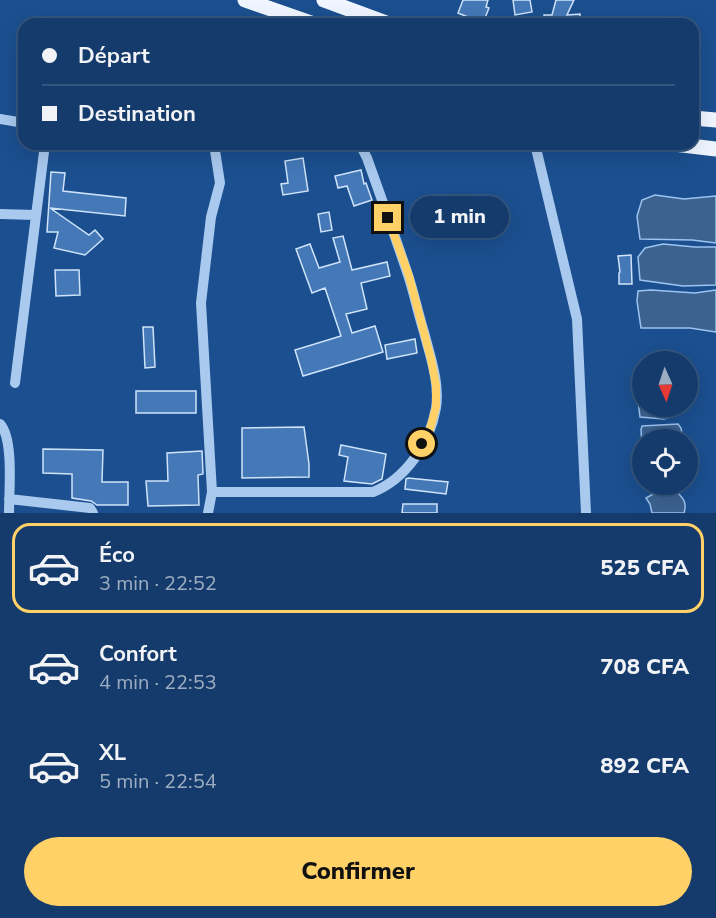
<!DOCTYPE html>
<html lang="fr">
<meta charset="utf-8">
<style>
:root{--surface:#143b6b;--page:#214673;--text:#f1f3f6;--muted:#9dadc1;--line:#33557e;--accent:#ffd166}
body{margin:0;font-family:"Nunito Sans",sans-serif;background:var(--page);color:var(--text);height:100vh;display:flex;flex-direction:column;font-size:22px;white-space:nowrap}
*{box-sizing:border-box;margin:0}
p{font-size:20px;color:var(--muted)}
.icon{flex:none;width:33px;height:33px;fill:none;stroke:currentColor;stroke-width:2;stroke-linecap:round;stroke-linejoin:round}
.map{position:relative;height:513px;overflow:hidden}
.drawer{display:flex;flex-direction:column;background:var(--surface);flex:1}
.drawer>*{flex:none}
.guide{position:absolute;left:18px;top:18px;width:681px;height:132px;border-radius:18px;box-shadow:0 6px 24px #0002,0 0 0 2px var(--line);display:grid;align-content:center;height:132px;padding:0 24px;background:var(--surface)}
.needle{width:39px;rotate:177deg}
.controls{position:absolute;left:632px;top:351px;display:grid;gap:12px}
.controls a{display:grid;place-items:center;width:66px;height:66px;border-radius:50%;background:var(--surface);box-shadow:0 6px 24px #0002,0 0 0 2px var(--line);font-size:30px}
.end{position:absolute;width:27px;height:27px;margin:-14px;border:8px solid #ffd166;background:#111;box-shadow:0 0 0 3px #111}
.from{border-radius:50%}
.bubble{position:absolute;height:42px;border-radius:21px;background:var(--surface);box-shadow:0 6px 24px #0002,0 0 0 2px var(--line);font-size:20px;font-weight:800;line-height:42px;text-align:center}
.guide b{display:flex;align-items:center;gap:21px;height:57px;font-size:22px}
.guide b+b{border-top:2px solid var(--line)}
.guide i{width:15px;height:15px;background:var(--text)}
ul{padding:10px 0 0;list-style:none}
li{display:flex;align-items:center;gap:18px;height:90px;margin:0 12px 9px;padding:0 12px;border:3px solid transparent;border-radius:18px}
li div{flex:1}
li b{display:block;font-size:22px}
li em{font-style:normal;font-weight:800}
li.active{border-color:var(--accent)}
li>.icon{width:54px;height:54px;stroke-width:1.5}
.cta{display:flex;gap:12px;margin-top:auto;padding:12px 24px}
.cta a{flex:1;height:69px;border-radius:36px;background:var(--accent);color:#111;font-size:24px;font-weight:800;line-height:69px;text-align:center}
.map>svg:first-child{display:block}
.water{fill:#3c6290;stroke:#9cc4f0;stroke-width:1.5}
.building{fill:#4478b7;stroke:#cfe3fa;stroke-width:1.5}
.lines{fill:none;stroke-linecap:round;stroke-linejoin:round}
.minor{stroke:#a9c9ee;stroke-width:10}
.major{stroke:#f0f6ff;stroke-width:15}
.route{stroke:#ffd166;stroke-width:8}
</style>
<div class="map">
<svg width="716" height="513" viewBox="0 0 716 513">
<rect width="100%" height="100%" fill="#1b4f8f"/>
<path class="water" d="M 655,195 L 684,199 L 716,196 L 716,243 L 692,240 L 640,239 L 637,216 L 642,200 Z
M 663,244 L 695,247 L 716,247 L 716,285 L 683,286 L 640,280 L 638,257 L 645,248 Z
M 651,290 L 695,293 L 716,290 L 716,332 L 690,328 L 641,328 L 637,301 L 638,291 Z
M 642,391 L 642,406 L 679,407 L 677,415 L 664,419 L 640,417 L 637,393 Z
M 678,424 L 681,428 L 683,439 L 642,440 L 642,446 L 641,430 L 642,426 Z
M 677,492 C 684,499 687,503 684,513 L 652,513 L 650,504 L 646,498 L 655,493 Z"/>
<path class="building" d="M 463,0 L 488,0 L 486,7 L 489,8 L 483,23 L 458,13 Z
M 513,0 L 530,0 L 532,12 L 515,15 Z
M 556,0 L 574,0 L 567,15 L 580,14 L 580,24 L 545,24 L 544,15 L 552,15 Z
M 303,158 L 308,191 L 283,195 L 281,184 L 288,183 L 285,161 Z
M 361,170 L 364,184 L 366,183 L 372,200 L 354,206 L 347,186 L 338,188 L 335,176 Z
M 51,172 L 65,173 L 63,191 L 126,198 L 125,216 L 50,208 L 89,235 L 95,230 L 103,239 L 85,255 L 54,248 L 58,232 L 47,232 Z
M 329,212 L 332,230 L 321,232 L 318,214 Z
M 343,236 L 352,270 L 387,262 L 390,276 L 361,283 L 367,309 L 346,314 L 352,333 L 375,326 L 383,352 L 303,376 L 295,350 L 341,336 L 325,288 L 312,293 L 296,249 L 310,244 L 319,268 L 340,262 L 333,238 Z
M 631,255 L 632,284 L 619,284 L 619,273 L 620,272 L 618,256 Z
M 55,270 L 79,270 L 80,295 L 56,296 Z
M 143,327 L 153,327 L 155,367 L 145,368 Z
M 415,339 L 417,353 L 387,359 L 385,345 Z
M 136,391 L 196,391 L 196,413 L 136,413 Z
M 304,427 L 309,464 L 309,477 L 242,478 L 242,428 Z
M 341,445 L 386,454 L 382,479 L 372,484 L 344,481 L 348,457 L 339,455 Z
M 43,449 L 103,450 L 102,482 L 128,482 L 128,505 L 97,505 L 91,501 L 72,498 L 72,474 L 43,473 Z
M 202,451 L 203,474 L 198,475 L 199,505 L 148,506 L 146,481 L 168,481 L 167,453 Z
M 408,478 L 448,482 L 446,494 L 405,489 L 406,479 Z
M 403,504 L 437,504 L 437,513 L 402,513 Z"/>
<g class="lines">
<path class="minor" d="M 0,119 L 24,123
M 535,144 L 577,319 L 586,513
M 0,214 L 36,215
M 15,383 L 45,144
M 0,424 C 14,439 9,491 9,513
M 212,492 L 373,492 C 406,479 430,443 436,408 C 440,383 430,356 424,332 C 418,313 414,293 408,275 C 395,236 381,197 367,158 L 360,144
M 9,499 L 90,508 L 93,513
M 208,513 L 212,492 L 201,303 L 211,217 L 220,183 L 214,144"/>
<path class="major" d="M 245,0 L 314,24
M 324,0 L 389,24
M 693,118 L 716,120
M 674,144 L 716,149"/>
</g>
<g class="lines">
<path class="route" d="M 388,218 L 409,276 L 431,359 L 436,385 L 436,407 L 430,429 L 422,444"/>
</g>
</svg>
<div class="controls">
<a><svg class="needle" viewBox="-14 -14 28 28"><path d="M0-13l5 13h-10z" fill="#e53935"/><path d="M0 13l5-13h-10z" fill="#9dadc1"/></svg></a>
<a><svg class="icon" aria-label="locate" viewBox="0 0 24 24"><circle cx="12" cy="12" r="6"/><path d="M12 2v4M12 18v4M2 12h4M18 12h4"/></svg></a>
</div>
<i class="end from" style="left:422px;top:444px"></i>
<i class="end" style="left:388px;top:218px"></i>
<div class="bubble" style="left:410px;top:196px;width:99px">1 min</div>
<div class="guide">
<b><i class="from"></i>Départ</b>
<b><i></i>Destination</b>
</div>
</div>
<section class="drawer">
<ul>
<li class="active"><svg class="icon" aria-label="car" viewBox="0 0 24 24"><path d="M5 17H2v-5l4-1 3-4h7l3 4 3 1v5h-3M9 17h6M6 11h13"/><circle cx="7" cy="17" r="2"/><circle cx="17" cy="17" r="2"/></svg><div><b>Éco</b><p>3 min · 22:52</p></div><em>525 CFA</em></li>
<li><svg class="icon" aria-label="car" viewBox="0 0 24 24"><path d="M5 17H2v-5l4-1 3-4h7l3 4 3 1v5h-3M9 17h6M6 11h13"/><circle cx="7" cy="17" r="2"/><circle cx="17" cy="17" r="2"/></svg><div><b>Confort</b><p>4 min · 22:53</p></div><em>708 CFA</em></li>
<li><svg class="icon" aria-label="car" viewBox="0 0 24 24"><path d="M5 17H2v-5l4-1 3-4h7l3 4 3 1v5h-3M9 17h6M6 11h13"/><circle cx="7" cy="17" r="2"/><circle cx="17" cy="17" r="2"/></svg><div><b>XL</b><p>5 min · 22:54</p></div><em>892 CFA</em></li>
</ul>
<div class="cta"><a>Confirmer</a></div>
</section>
